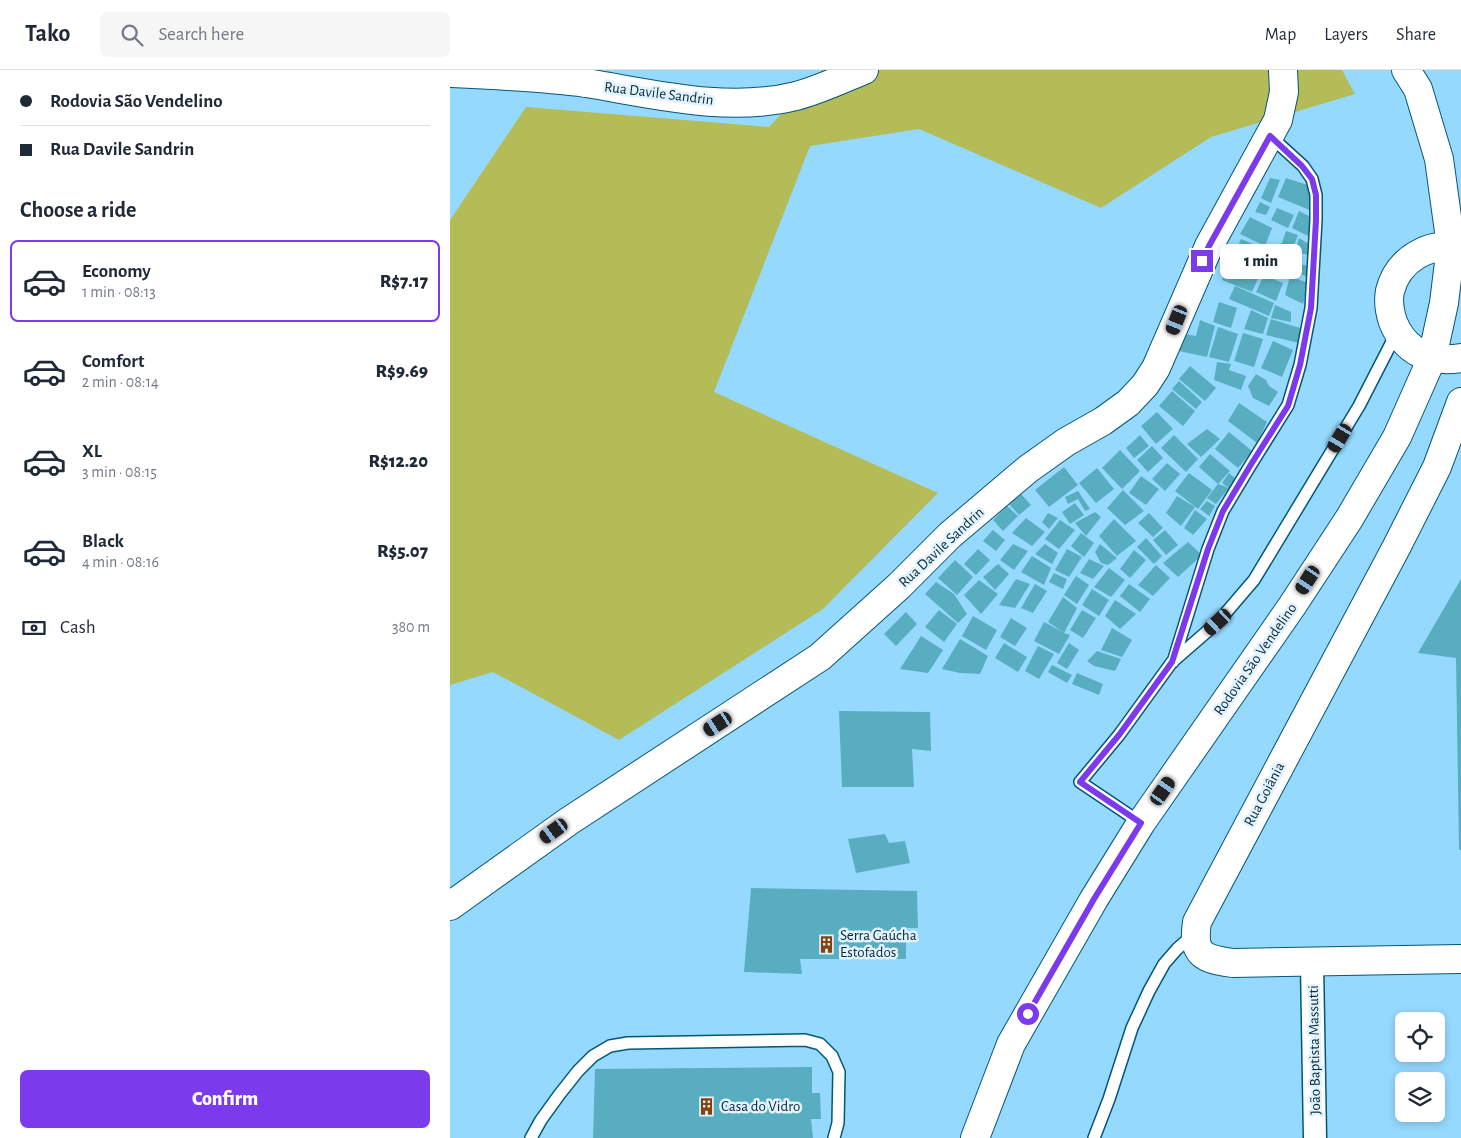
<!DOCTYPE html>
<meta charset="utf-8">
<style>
:root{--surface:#fff;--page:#f6f6f7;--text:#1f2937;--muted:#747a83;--line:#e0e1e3;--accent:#7c3aed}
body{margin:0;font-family:"Alegreya Sans",sans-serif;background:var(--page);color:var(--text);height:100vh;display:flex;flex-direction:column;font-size:19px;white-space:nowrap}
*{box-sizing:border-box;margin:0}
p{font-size:16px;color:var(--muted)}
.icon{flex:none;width:28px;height:28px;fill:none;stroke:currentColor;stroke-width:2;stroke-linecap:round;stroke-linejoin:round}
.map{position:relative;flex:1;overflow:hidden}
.side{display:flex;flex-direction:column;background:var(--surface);width:450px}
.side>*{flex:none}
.guide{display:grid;align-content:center;height:110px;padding:0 20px;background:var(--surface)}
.controls{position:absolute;left:945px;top:942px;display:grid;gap:10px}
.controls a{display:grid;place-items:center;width:50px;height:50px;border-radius:8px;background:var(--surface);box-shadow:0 2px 8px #0003;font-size:25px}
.end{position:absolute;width:22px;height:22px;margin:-11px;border:6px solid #7c3aed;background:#fff;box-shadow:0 0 0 2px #fff}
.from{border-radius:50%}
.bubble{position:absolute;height:35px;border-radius:8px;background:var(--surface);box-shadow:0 2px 8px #0003;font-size:16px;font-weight:800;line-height:35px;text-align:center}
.car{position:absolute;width:15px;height:30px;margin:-15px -8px;border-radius:6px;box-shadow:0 0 4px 1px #0007;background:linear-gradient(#222 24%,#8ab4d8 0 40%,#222 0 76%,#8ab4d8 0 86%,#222 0)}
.guide b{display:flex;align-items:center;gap:18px;height:48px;font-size:19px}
.guide b+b{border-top:1px solid var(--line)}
.guide i{width:12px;height:12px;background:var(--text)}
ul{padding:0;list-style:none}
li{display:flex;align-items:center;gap:15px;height:82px;margin:0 10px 8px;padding:0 10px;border:2px solid transparent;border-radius:8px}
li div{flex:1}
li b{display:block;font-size:19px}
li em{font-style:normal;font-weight:800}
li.active{border-color:var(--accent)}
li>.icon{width:45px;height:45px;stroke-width:1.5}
h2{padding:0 20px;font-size:22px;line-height:60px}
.pay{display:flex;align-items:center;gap:12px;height:55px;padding:0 20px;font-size:19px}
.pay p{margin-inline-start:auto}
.button{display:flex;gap:10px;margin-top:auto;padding:10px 20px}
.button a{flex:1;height:58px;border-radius:8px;background:var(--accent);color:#fff;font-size:20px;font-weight:800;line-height:58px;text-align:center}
header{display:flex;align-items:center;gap:30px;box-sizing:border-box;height:70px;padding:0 25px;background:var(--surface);border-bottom:1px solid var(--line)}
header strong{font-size:24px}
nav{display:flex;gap:28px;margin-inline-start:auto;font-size:18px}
.search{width:350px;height:45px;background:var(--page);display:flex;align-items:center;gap:12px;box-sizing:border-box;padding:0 18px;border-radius:8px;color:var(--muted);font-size:19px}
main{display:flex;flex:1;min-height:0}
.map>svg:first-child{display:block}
.green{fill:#b4bc58}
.building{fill:#58aec0}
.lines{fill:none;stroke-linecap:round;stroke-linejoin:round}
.service-casing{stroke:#045677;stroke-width:14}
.minor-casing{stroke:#045677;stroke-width:25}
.tertiary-casing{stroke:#045677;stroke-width:30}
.secondary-casing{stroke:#045677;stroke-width:30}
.trunk-casing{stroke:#045677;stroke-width:30}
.service{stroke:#fff;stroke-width:11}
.minor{stroke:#fff;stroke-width:22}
.tertiary{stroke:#fff;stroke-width:28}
.secondary{stroke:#fff;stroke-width:28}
.trunk{stroke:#fff;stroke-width:28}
.route{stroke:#7c3aed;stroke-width:6}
.labels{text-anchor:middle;stroke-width:5;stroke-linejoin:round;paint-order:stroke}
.street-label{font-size:15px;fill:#0b2836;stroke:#e0f3ff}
.poi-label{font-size:15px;fill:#0b2836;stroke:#e0f3ff;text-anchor:start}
</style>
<header>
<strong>Tako</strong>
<div class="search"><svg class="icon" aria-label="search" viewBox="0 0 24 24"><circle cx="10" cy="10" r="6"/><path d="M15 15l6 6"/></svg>Search here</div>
<nav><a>Map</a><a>Layers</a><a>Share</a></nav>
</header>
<main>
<section class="side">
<div class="guide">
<b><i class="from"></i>Rodovia São Vendelino</b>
<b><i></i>Rua Davile Sandrin</b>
</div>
<h2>Choose a ride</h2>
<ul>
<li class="active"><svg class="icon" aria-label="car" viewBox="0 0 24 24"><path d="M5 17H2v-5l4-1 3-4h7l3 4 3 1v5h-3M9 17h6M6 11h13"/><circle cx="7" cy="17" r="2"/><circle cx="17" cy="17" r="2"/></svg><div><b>Economy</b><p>1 min · 08:13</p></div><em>R$7.17</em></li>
<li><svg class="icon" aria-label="car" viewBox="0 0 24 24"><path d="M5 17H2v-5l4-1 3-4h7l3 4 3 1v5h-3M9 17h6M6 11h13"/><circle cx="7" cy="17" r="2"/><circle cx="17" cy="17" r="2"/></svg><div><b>Comfort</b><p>2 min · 08:14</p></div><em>R$9.69</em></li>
<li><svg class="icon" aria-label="car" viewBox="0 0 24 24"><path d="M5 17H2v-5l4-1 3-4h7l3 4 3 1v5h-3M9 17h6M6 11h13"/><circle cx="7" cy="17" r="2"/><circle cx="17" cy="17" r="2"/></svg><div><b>XL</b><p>3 min · 08:15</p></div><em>R$12.20</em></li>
<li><svg class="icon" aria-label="car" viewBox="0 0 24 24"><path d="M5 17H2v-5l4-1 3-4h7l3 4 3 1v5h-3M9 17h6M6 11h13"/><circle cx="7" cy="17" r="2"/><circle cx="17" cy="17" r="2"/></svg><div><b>Black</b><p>4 min · 08:16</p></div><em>R$5.07</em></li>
</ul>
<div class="pay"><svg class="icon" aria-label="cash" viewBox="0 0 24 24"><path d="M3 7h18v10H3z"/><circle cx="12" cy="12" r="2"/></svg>Cash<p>380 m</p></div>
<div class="button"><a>Confirm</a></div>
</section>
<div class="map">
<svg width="1011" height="1068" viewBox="0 0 1011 1068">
<rect width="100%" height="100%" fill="#95d9ff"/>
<path class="green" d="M 372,0 L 892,0 L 905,24 L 761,67 L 651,138 L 469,59 L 360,76 L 264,322 L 488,423 L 373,539 L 169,670 L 43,602 L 0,615 L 0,150 L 76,37 L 319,57 Z"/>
<path class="building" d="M 820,108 L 830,110 L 821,133 L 811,128 Z
M 836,108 L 861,116 L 862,141 L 828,127 Z
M 810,132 L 820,137 L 816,145 L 805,142 Z
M 827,138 L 844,145 L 838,158 L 821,150 Z
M 849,141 L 861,147 L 861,156 L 858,166 L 842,158 Z
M 800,147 L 822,158 L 815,176 L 790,164 Z
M 836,161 L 848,165 L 841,183 L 830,179 Z
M 849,168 L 859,174 L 859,185 L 845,182 Z
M 791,169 L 817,180 L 808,201 L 782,191 Z
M 827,180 L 846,187 L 838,208 L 819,201 Z
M 780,192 L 810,204 L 802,222 L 772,210 Z
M 846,193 L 858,196 L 856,206 L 843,202 Z
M 814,205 L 833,213 L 826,231 L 806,222 Z
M 840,206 L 858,213 L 853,234 L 835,225 Z
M 785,216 L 824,233 L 819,246 L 779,229 Z
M 769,232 L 787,238 L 781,258 L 763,252 Z
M 825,235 L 841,242 L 841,252 L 821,248 Z
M 801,240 L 818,248 L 813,264 L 794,259 Z
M 821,249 L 850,258 L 849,273 L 816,265 Z
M 750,250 L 765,256 L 757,287 L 729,281 L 735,264 L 746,266 Z
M 768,257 L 788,264 L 779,292 L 759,287 Z
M 793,263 L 813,269 L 804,297 L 784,291 Z
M 823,271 L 843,280 L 832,307 L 811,298 Z
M 767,292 L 781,294 L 779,300 L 796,306 L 791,320 L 764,310 Z
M 740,296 L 766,318 L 755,331 L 729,309 Z
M 806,304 L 816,310 L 819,316 L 828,322 L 819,336 L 803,328 L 798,316 Z
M 729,311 L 752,332 L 746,339 L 722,319 Z
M 722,321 L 745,341 L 733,356 L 709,336 Z
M 789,333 L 817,352 L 807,373 L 778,351 Z
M 707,342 L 723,359 L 706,374 L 691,356 Z
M 757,359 L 770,369 L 751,387 L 737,374 Z
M 779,362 L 802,381 L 788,398 L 765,379 Z
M 690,365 L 699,376 L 684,388 L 676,378 Z
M 724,365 L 748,389 L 736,402 L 711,378 Z
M 702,376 L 713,388 L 698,402 L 687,390 Z
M 670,380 L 690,401 L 672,419 L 652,398 Z
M 760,384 L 780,401 L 768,414 L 749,397 Z
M 717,393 L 730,404 L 715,421 L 702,409 Z
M 614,397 L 628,415 L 599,437 L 585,420 Z
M 647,398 L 664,419 L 646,433 L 629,413 Z
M 739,403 L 762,420 L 748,439 L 725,421 Z
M 779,403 L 785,408 L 779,418 L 772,413 Z
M 691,406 L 709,419 L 696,435 L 679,423 Z
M 768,414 L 779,418 L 766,434 L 757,428 Z
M 673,420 L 694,441 L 675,455 L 657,438 Z
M 628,421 L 640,439 L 635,441 L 628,429 L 618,434 L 615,427 Z
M 571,424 L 581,435 L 569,445 L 559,434 Z
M 727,426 L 745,437 L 731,456 L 716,443 Z
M 757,431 L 765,436 L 759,446 L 750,439 Z
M 625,433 L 634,445 L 620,454 L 612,442 Z
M 557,436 L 568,446 L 553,461 L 543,450 Z
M 745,440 L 757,449 L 743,465 L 734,458 Z
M 645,442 L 651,447 L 636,466 L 625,453 Z
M 598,443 L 608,448 L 599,459 L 592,452 Z
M 699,443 L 713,458 L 703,467 L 688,453 Z
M 576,448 L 595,462 L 582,476 L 562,463 Z
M 664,449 L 686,471 L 667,486 L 649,466 Z
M 610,450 L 625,460 L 609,479 L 595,469 Z
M 543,460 L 555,470 L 546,481 L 533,471 Z
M 715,460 L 728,475 L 716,485 L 703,470 Z
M 631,463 L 644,473 L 634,487 L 621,476 Z
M 696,468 L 712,486 L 704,494 L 687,477 Z
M 738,472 L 752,485 L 728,507 L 713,493 Z
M 563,474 L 578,481 L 564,500 L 550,490 Z
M 595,474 L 608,483 L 602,494 L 585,484 Z
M 650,474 L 667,488 L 658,495 L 651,493 L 645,482 Z
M 528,479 L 540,490 L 526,505 L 514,494 Z
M 617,479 L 632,487 L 619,507 L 605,500 Z
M 684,480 L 696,490 L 680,508 L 670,499 Z
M 582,486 L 601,498 L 594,515 L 571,502 Z
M 639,489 L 654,496 L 643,509 L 630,503 Z
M 505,490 L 523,507 L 507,525 L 488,508 Z
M 548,494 L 559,504 L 545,520 L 533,507 Z
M 706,495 L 720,508 L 703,526 L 688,515 Z
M 659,498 L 675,510 L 661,527 L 644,517 Z
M 604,503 L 617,509 L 613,519 L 599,512 Z
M 626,506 L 639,515 L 627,534 L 614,525 Z
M 566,509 L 580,514 L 565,538 L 549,535 Z
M 1011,509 L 1011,780 L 1009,780 L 1006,588 L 968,583 Z
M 529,510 L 548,524 L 531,544 L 514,525 Z
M 486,512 L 504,524 L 517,544 L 508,553 L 475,524 Z
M 585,514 L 597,521 L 583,543 L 571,538 Z
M 679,514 L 700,529 L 690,542 L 670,526 Z
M 642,519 L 659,530 L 649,546 L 632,535 Z
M 613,527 L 627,538 L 614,563 L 620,565 L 609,584 L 584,571 L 594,552 L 613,562 L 598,552 Z
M 665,530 L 686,544 L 670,559 L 655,546 Z
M 489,540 L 507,554 L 494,572 L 475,557 Z
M 632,540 L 646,548 L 633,568 L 620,560 Z
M 456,542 L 467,554 L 446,576 L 434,564 Z
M 523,546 L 547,560 L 536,580 L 512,566 Z
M 561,548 L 577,558 L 565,576 L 550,567 Z
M 662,558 L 682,570 L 672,587 L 651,580 Z
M 471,566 L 493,580 L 478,603 L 450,599 Z
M 510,569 L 538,586 L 530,604 L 510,603 L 492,599 Z
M 554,573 L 577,587 L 568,602 L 545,588 Z
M 619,573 L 629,580 L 617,599 L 607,593 Z
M 588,576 L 604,584 L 589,609 L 575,601 Z
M 647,581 L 671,589 L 665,601 L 644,596 L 637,591 Z
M 602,595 L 622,605 L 617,613 L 598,602 Z
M 627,603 L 653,614 L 649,625 L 622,614 Z
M 389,641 L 480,642 L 481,681 L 462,679 L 464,717 L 392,717 Z
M 435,764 L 439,773 L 455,771 L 460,793 L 406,803 L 398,769 Z
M 301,818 L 467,821 L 468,858 L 456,858 L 456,889 L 350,889 L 352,904 L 294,902 Z
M 362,997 L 362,1023 L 370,1023 L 371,1049 L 361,1049 L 363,1068 L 143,1068 L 145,999 Z"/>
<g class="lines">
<defs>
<path id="service" d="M 723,592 L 758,479 L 773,441 L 800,396 L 838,335 L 850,295 L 861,238 L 866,150 L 866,125 L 862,109 L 853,96 L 820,66
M 691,753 L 630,712 L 669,665 L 722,592 L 768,552 L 804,510 L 909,336 L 947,262
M 81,1068 L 91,1050 L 109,1025 L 128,1001 L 143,986 L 160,976 L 178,973 L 355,970 L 370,974 L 382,986 L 389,1002 L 388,1053 L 384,1068
M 644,1068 L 659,1029 L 682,958 L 699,921 L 714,894 L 727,879 L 743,865"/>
<path id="minor" d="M 862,893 L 865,1068"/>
<path id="tertiary" d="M 1011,178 C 980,171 948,189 940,221 C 938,231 940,243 943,252 C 955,282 980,293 1011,288
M 1011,332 L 987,397 L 946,478 L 747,852 C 742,885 753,889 783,893 L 1011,889"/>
<path id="secondary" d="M 0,3 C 45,5 91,7 136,13 C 204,24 278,43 346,26 C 369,20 392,9 414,0
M 0,836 L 119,751 L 370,587 L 449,516 L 500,465 L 578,399 L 616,372 L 653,351 L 678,333 L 695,315 L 706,298 L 759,176 L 828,50 L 834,22 L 833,0"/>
<path id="trunk" d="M 525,1068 L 561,974 L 644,829 L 691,753 L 842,536 L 899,449 L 947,367 L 982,288 L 994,233 L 1001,176 L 989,89 L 968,19 L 956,0"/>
</defs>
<use href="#service" class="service-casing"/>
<use href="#minor" class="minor-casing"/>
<use href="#tertiary" class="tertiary-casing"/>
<use href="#secondary" class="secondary-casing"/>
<use href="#trunk" class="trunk-casing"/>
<use href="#service" class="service"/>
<use href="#minor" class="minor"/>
<use href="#tertiary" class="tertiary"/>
<use href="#secondary" class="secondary"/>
<use href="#trunk" class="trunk"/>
</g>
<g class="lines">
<path class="route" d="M 578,944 L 644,829 L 691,753 L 630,712 L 669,665 L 722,592 L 758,479 L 773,441 L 800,396 L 838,336 L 850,295 L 861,238 L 866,150 L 866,125 L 862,109 L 852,96 L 820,66 L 759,176 L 752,191"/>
</g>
<defs>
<symbol id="building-bare" viewBox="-9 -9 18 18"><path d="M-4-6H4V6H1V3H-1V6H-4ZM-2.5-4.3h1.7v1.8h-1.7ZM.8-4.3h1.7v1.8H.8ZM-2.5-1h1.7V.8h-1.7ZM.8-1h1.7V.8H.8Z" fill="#84430e" stroke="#e0f3ff" stroke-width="2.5" paint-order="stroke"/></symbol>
</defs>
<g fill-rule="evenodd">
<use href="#building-bare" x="364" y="862" width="25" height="25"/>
<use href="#building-bare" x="244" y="1024" width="25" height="25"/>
</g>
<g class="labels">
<g class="street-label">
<text transform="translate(209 23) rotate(7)" y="5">Rua Davile Sandrin</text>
<text transform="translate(491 477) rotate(-43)" y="5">Rua Davile Sandrin</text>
<text transform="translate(805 589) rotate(-55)" y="5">Rodovia São Vendelino</text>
<text transform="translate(814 724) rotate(-62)" y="5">Rua Goiânia</text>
<text transform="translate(864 980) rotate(-91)" y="5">João Baptista Massutti</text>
</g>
<g class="poi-label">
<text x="390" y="870">Serra Gaúcha<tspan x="390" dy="17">Estofados</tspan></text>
<text x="271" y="1041">Casa do Vidro</text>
</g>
</g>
</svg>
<div class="controls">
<a><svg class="icon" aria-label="locate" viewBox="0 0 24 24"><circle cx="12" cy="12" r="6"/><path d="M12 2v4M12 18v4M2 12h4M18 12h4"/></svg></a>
<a><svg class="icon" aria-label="layers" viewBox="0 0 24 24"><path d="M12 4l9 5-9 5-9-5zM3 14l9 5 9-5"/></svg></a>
</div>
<i class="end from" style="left:578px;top:944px"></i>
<i class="end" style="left:752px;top:191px"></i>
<div class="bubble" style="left:770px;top:174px;width:82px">1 min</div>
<i class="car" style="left:727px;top:250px;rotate:202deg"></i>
<i class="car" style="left:890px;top:368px;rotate:211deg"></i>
<i class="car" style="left:858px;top:510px;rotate:213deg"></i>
<i class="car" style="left:768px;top:552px;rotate:228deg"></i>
<i class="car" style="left:268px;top:654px;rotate:237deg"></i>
<i class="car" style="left:713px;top:721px;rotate:35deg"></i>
<i class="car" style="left:104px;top:761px;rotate:234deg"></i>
</div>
</main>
